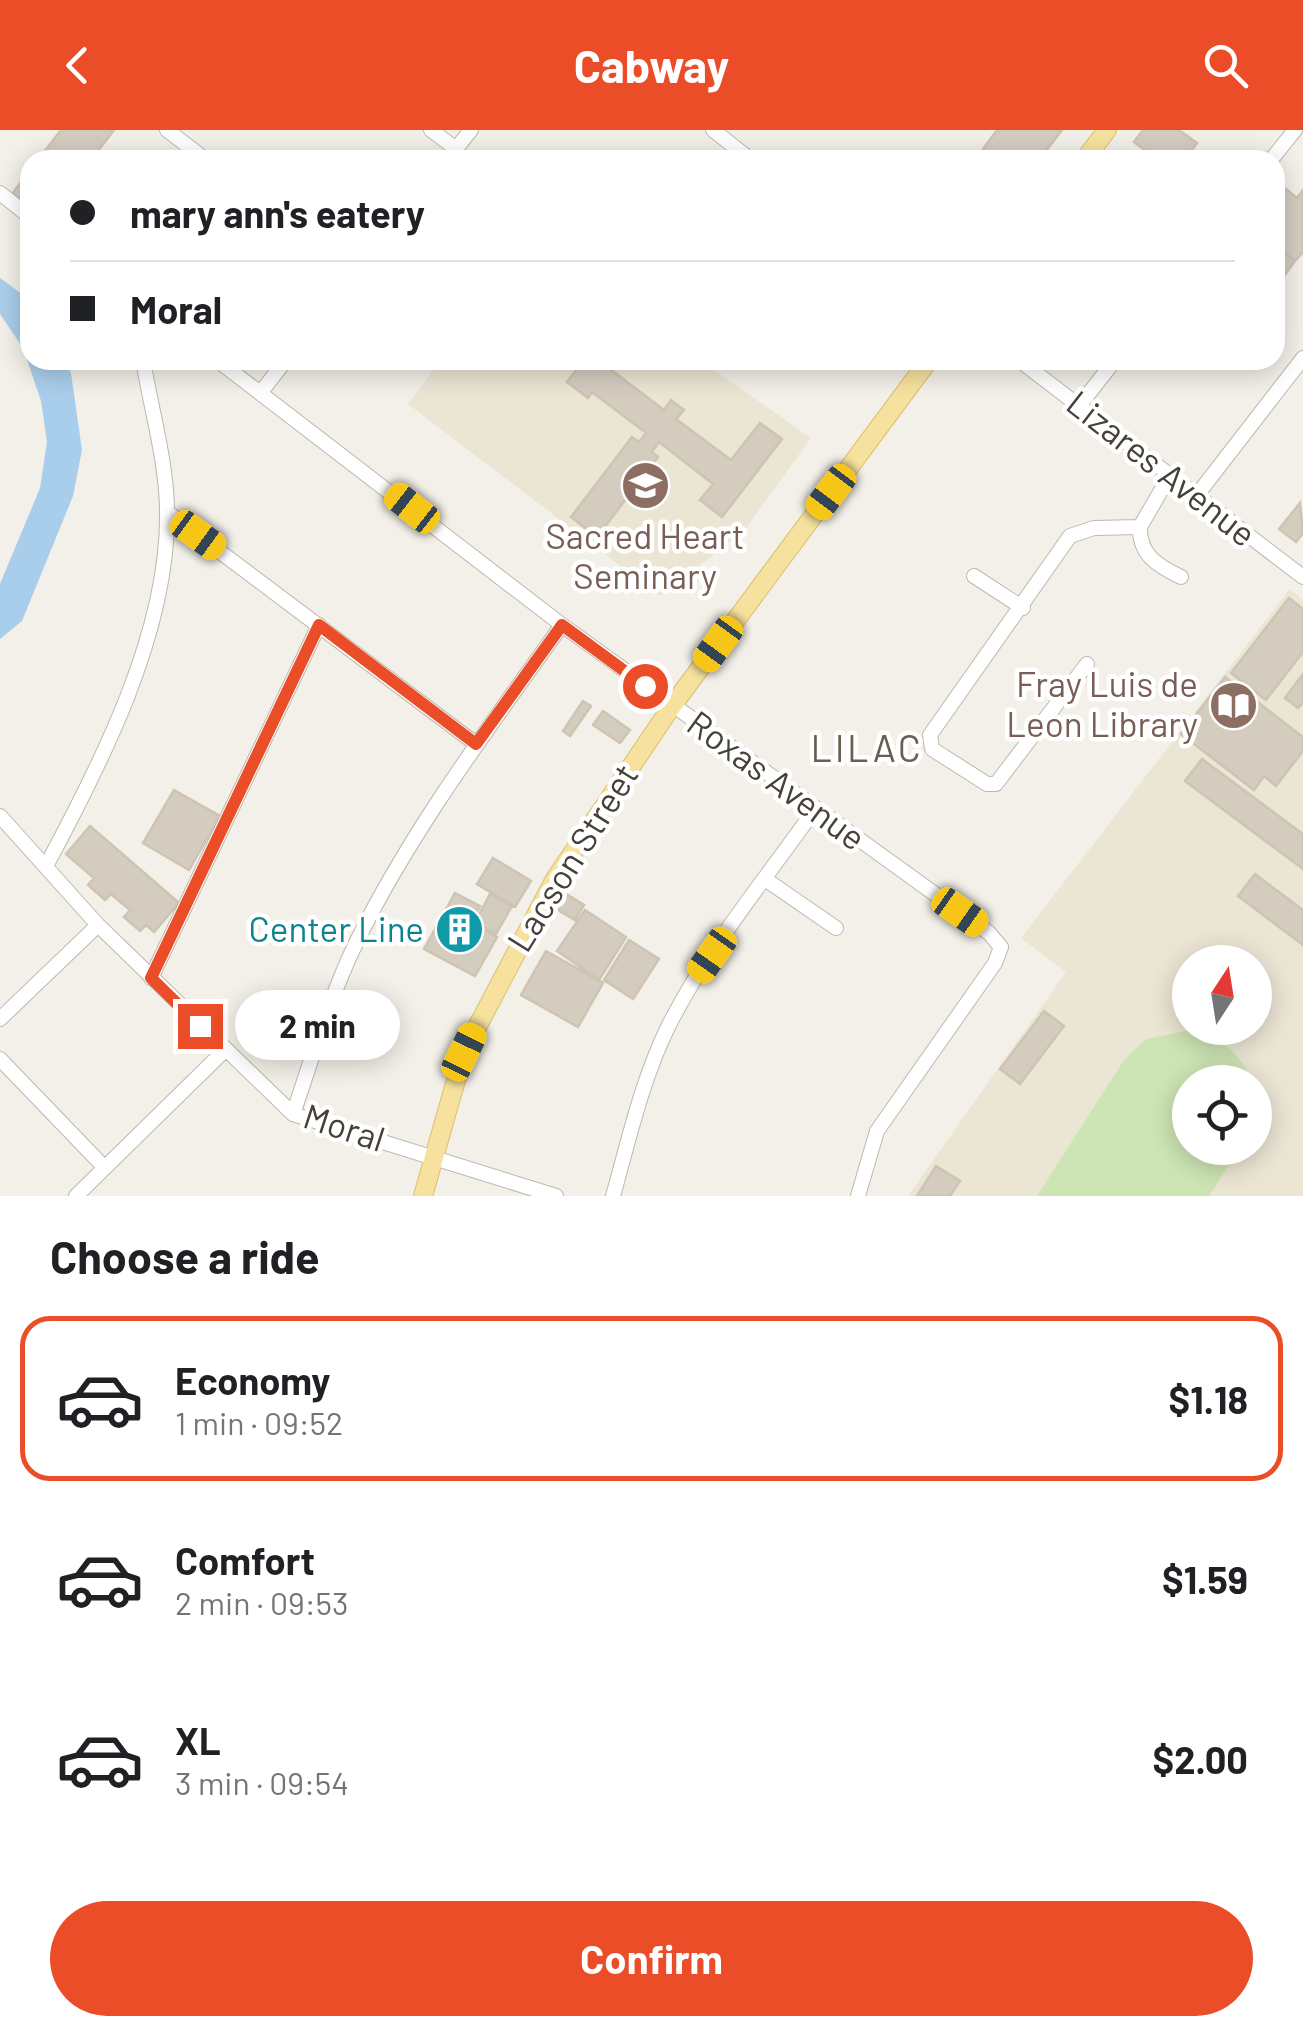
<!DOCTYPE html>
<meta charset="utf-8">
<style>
:root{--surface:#fff;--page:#f6f6f6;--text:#202124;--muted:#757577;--line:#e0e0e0;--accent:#ea4d28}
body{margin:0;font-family:Barlow,sans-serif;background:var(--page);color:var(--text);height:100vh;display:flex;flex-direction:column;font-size:38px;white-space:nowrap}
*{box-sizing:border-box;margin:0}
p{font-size:32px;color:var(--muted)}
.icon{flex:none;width:55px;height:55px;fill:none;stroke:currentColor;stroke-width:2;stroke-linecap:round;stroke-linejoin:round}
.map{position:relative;height:1066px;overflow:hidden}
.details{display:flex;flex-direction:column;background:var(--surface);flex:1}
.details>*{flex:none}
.guide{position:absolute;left:20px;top:20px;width:1265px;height:220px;border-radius:30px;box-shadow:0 5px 25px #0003;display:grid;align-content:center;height:220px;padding:0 50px;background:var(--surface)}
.needle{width:65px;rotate:12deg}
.tools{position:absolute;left:1172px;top:815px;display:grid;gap:20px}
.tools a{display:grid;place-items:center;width:100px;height:100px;border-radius:50%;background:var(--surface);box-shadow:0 5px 25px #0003;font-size:50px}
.end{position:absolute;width:45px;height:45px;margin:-22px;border:12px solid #ea4d28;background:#fff;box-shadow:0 0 0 5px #fff}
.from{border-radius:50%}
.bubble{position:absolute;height:70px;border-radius:35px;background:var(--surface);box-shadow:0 5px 25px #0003;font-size:32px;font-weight:700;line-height:70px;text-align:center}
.car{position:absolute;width:30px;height:60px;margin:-30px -15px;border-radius:12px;box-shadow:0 0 8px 2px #0007;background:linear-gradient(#f5c518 24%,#345 0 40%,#f5c518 0 76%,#345 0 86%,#f5c518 0)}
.guide b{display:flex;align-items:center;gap:35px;height:95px;font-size:38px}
.guide b+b{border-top:2px solid var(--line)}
.guide i{width:25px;height:25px;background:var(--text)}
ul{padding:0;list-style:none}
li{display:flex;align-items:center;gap:30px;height:165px;margin:0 20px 15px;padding:0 30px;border:5px solid transparent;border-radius:30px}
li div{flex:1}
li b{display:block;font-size:38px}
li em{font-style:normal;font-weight:700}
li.active{border-color:var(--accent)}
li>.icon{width:90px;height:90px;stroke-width:1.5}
h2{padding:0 50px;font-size:45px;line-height:120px}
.primary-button{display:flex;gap:20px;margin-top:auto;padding:20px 50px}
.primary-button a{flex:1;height:115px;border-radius:60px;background:var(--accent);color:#fff;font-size:40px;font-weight:700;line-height:115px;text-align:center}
header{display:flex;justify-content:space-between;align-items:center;height:130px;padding:0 50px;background:var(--accent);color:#fff;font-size:45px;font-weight:700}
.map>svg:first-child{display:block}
.education{fill:#ebe5d4;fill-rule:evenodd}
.green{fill:#cde4b4}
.water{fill:#a9ceeb}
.building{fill:#d4ccbf;stroke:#cec4b2;stroke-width:2.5}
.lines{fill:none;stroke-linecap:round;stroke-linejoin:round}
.minor-casing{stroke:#beb8ac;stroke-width:16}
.major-casing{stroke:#dbbf6e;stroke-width:20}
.minor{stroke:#fff;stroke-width:14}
.major{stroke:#f7e19e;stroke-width:18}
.route{stroke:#ea4d28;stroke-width:12}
.labels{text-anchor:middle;stroke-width:9;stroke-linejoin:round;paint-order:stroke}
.street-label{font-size:35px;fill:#464138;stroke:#fff}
.education-label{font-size:35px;fill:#785e54;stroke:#fff}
.culture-label{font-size:35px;fill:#0d838f;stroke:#fff;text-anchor:end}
.neighbourhood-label{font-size:38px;letter-spacing:2.5px;fill:#685f50;stroke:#fff}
</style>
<header><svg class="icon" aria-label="back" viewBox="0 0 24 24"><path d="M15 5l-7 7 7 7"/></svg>Cabway<svg class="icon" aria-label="search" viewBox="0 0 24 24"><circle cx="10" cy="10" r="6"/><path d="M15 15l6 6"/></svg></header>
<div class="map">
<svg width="1303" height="1066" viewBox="0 0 1303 1066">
<rect width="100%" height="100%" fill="#f3f0e9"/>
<path class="education" d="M 441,230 L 700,230 L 811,308 L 743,402 L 660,466 L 408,274 Z
M 1290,459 L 1303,470 L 1303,1066 L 908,1066 L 1066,842 L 1021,808 ZM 1190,832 L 1255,832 L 1255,898 L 1190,898 ZM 1190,952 L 1255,952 L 1255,1018 L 1190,1018 Z"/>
<path class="green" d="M 1190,900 C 1221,909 1240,921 1252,952 L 1190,952 L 1190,1018 L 1240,1018 L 1209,1066 L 1037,1066 L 1124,930 L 1146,909 Z"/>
<path class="water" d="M 0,148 L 30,170 L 30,230 L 63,230 L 71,243 L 82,320 L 73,366 L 22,491 L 0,509 L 0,454 L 40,358 L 47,312 L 41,271 L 23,218 L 0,184 Z"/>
<path class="building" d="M 61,0 L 114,0 L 91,30 L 38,30 Z
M 997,0 L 1062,0 L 1039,30 L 975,30 Z
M 1143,0 L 1179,0 L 1197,13 L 1185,30 L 1158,30 L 1134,12 Z
M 30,40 L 30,77 L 12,64 Z
M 1286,59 L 1297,68 L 1303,60 L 1303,122 L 1295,131 L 1275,114 L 1275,73 Z
M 1275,116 L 1295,131 L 1275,158 Z
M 584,230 L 617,230 L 610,239 L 664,280 L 671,270 L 684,280 L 676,289 L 731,330 L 760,293 L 782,309 L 722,387 L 700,370 L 713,354 L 659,312 L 652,322 L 658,327 L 597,407 L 571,387 L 632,307 L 639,312 L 646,303 L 592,262 L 588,268 L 567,252 Z
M 1300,373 L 1303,403 L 1296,412 L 1279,399 Z
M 1289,468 L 1303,479 L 1303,522 L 1266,570 L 1231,543 Z
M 1303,544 L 1303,572 L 1298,578 L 1285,568 Z
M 1225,547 L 1303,607 L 1303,621 L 1276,656 L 1264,646 L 1254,660 L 1181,604 Z
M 583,571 L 591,576 L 570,606 L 563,601 Z
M 603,581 L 630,600 L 620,613 L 593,595 Z
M 1202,629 L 1303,704 L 1303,739 L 1185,651 Z
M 174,660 L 220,686 L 189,740 L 143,713 Z
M 90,696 L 179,773 L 154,802 L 146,795 L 140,801 L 124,787 L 130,780 L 111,764 L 105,770 L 88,755 L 94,748 L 66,724 Z
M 493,728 L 531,751 L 515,777 L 477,754 Z
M 1255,744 L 1303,780 L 1303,815 L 1238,766 Z
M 455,763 L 480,776 L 471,793 L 497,807 L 475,846 L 424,819 Z
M 490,764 L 512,776 L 496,804 L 475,792 Z
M 568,765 L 584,775 L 575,790 L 558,780 Z
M 585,780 L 626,807 L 599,850 L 557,821 Z
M 629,810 L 659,829 L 633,869 L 604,850 Z
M 546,821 L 603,853 L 578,897 L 521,865 Z
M 1044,881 L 1064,896 L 1020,954 L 1000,939 Z
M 936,1036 L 960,1051 L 950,1066 L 917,1066 Z"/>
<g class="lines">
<defs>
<path id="minor" d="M 167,0 L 206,30
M 431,0 L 456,19
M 713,0 L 751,30
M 447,30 L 471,0
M 1271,30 L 1295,0
M 0,63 L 30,87
M 217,230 L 562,495 L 989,803 L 1001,817 L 995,833 L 877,1001 L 858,1066
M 1019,230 L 1303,447
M 261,262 L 286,230
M 1079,276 L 1115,230
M 1197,365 L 1303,228
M 167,382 L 476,614
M 1140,397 C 1139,425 1158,436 1181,447
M 974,446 L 1023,478
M 1087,534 L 996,654 L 987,654 L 932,619 L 930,605 L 1070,406 L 1094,398 L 1140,397 L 1170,345
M 0,686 L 98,795 L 293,984 L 556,1066
M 46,736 C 101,634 169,501 167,382 C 167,333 151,279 143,230
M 765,749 L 836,798
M 151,848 L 319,495
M 0,889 L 98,795
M 0,929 L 104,1037
M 293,984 C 313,926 330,866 357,811 C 412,699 490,596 562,495
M 76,1066 L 224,921
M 613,1066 C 629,1009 642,950 668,897 C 707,819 765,750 815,679"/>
<path id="major" d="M 1084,30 L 1107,0
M 423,1066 L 464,922 L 555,749 L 672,576 L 929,230"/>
</defs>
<use href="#minor" class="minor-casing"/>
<use href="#major" class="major-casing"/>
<use href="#minor" class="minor"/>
<use href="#major" class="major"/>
</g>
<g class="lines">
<path class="route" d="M 200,896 L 151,848 L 319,495 L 476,614 L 562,495 L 645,556"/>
</g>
<defs>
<symbol id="university-disc" viewBox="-11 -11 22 22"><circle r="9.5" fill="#8d6e63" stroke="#fff"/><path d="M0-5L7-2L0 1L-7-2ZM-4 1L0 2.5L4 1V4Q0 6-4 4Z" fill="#fff"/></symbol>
<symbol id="library-disc" viewBox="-11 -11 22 22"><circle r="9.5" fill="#8d6e63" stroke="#fff"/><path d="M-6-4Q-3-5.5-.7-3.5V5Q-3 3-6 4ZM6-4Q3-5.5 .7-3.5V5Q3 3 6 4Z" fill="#fff"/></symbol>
<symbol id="building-disc" viewBox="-11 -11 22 22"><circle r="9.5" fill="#0f9aa8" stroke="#fff"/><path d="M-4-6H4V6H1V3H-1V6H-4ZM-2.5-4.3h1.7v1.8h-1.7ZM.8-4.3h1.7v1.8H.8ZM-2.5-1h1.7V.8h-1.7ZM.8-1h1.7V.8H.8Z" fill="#fff"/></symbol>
</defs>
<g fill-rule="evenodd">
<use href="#university-disc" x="618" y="328" width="55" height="55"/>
<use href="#library-disc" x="1206" y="548" width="55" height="55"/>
<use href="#building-disc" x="432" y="772" width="55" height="55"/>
</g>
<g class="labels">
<g class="street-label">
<text transform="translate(1161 339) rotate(38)" y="12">Lizares Avenue</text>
<text transform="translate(776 651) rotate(36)" y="12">Roxas Avenue</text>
<text transform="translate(573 728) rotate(-58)" y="12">Lacson Street</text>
<text transform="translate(344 998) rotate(18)" y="12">Moral</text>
</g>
<g class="education-label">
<text x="645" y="419">Sacred Heart<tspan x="645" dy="40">Seminary</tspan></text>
<text x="1198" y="567" text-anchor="end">Fray Luis de<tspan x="1198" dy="40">Leon Library</tspan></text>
</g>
<g class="culture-label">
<text x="424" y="812">Center Line</text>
</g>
<g class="neighbourhood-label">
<text x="867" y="632">LILAC</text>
</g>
</g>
</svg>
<div class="tools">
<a><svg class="needle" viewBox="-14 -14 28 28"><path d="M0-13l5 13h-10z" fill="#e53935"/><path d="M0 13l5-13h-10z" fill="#757577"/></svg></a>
<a><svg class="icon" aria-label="locate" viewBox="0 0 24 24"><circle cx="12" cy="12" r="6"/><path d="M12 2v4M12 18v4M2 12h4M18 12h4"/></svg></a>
</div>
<i class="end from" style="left:645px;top:556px"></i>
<i class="end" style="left:200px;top:896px"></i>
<div class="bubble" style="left:235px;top:860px;width:165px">2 min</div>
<i class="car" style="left:831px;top:362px;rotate:217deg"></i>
<i class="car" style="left:412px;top:378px;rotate:308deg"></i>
<i class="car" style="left:198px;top:405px;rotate:126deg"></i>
<i class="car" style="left:718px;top:514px;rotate:216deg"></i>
<i class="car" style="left:960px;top:782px;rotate:125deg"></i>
<i class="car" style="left:712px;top:825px;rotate:215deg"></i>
<i class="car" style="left:464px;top:922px;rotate:26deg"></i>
<div class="guide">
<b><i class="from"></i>mary ann's eatery</b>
<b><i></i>Moral</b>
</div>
</div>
<section class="details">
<h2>Choose a ride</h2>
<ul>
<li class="active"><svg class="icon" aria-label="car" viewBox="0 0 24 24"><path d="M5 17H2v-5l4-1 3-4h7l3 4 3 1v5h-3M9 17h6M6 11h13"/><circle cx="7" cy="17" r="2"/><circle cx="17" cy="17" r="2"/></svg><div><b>Economy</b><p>1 min · 09:52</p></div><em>$1.18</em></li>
<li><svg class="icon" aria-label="car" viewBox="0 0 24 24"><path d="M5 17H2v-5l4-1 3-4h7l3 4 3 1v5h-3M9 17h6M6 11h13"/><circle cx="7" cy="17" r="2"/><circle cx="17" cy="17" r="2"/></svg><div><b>Comfort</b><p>2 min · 09:53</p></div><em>$1.59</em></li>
<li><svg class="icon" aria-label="car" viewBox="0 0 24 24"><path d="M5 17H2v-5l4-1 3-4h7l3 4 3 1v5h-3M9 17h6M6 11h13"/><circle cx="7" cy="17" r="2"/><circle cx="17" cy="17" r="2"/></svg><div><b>XL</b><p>3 min · 09:54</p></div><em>$2.00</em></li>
</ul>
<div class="primary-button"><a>Confirm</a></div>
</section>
